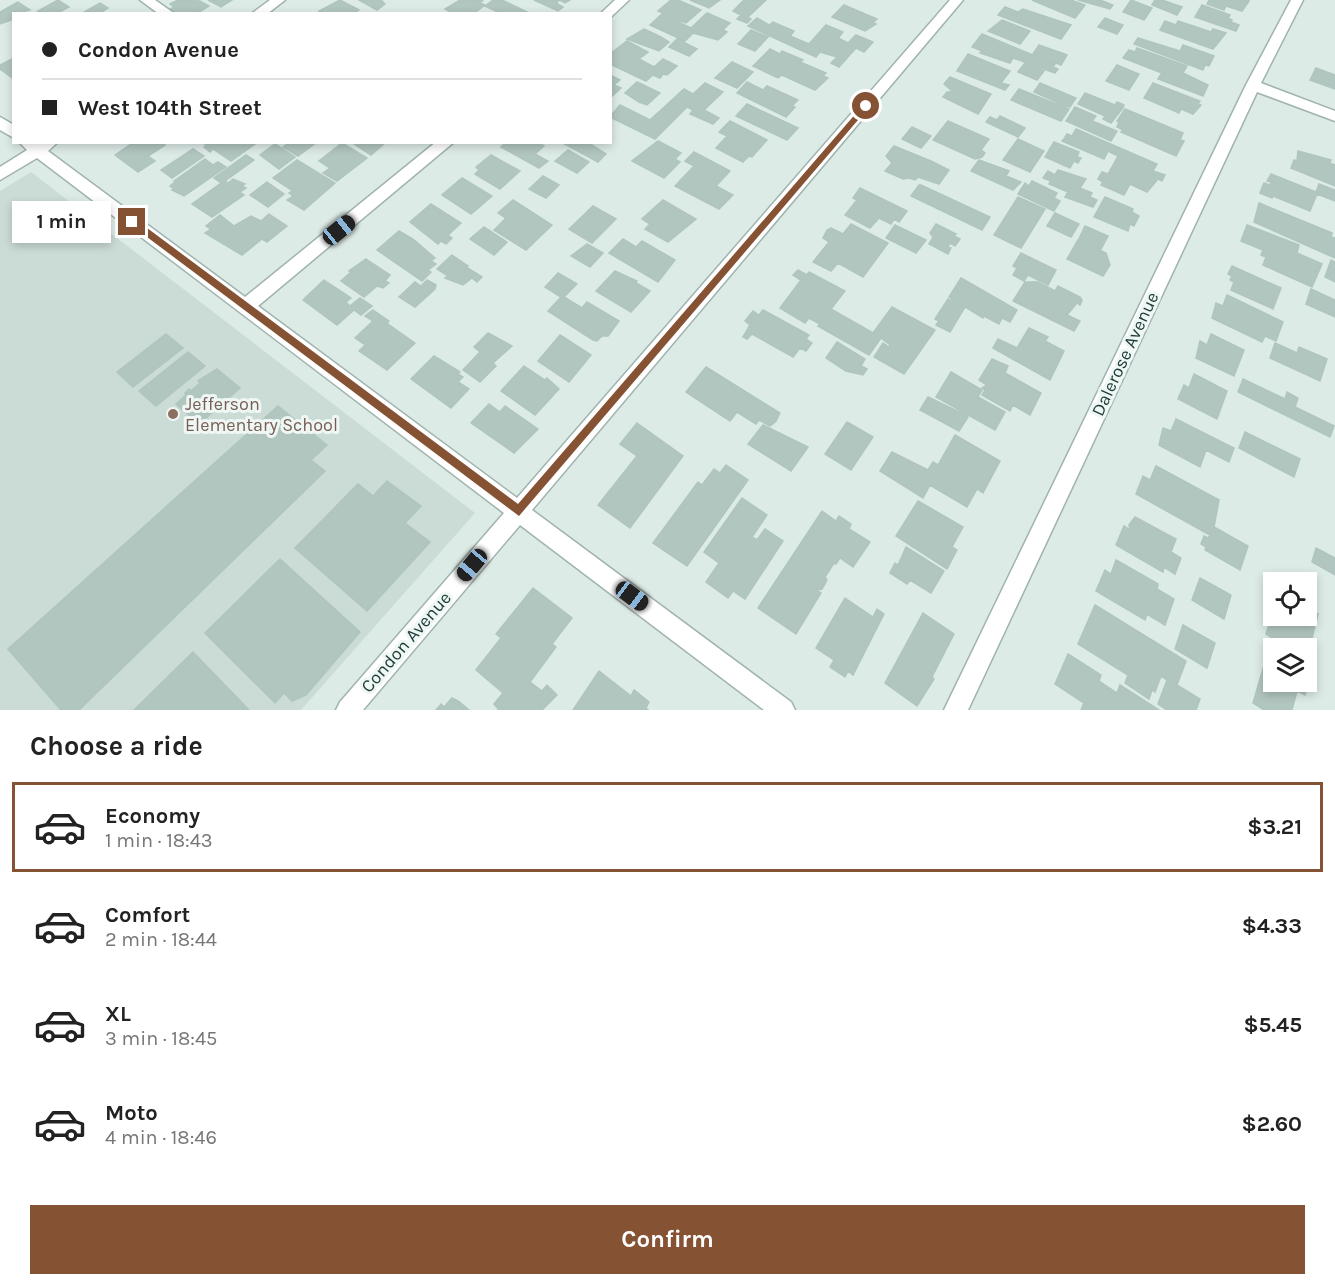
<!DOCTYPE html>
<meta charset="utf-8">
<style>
:root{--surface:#fff;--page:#f2f2f2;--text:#222;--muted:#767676;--line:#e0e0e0;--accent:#855233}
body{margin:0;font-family:Karla,sans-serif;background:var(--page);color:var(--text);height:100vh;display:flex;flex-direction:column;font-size:22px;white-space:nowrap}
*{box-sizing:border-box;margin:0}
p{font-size:20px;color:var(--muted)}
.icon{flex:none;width:33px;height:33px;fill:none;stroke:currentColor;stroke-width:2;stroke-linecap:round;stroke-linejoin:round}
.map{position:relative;height:710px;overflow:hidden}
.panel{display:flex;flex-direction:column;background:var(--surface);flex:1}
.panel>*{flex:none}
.guide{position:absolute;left:12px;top:12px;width:600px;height:132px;border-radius:0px;box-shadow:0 3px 9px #0003;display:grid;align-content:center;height:132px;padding:0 30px;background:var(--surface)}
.buttons{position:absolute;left:1263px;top:572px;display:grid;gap:12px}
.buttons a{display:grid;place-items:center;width:54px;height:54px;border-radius:0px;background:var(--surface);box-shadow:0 3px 9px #0003;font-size:30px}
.end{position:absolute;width:27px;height:27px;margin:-14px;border:8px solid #855233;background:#fff;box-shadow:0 0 0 3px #fff}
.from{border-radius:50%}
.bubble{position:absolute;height:42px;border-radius:0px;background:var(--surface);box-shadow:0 3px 9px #0003;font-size:20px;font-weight:700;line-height:42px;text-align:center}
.car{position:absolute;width:18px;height:36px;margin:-18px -9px;border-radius:8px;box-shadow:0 0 4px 2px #0007;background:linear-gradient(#222 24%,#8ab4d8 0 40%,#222 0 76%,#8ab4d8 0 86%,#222 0)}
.guide b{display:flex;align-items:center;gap:21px;height:57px;font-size:22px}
.guide b+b{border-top:2px solid var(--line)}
.guide i{width:15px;height:15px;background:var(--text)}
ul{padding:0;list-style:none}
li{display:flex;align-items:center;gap:18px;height:90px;margin:0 12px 9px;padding:0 18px;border:3px solid transparent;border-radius:0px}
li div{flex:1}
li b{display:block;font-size:22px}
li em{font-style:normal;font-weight:700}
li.active{border-color:var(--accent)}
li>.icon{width:54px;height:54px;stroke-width:1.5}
h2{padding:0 30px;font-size:27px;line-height:72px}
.action{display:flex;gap:12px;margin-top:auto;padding:12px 30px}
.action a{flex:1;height:69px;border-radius:0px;background:var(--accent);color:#fff;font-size:24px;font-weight:700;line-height:69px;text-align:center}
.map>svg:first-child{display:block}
.built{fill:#cbdbd6}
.building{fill:#b2c6c0;stroke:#afc5bf;stroke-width:1.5;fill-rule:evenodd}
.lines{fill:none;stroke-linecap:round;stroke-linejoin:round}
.minor-casing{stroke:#a0b3af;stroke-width:3}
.minor{fill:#fff;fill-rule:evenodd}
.route{fill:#855233}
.education-dot{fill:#8d6e63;stroke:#eef7f4;stroke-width:2}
.labels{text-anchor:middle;stroke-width:6;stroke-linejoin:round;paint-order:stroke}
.street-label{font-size:18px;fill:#1d3b37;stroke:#eef7f4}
.education-label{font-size:18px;fill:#785e54;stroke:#eef7f4;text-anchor:start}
</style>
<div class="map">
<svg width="1335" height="710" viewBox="0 0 1335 710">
<rect width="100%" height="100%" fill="#ddebe7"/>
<path class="built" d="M 31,172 L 475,513 L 301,710 L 0,710 L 0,191 Z"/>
<path class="building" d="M 58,0 L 69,7 L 56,14 L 38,11 Z
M 178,0 L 200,1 L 209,6 L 199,12 L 202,14 L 174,14 L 169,10 L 174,7 L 170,4 Z
M 208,0 L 232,0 L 221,7 Z
M 340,0 L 359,10 L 354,14 L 324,14 L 319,11 Z
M 359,0 L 381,0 L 385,4 L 377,10 Z
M 460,0 L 483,0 L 480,3 L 485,5 L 473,14 L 454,14 L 445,9 Z
M 493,0 L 502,0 L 531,14 L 502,14 L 485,6 Z
M 534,0 L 570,0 L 565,3 L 560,0 L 556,3 L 563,7 L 558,11 Z
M 671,0 L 678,0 L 701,10 L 686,23 L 667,17 L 691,28 L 707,13 L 730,23 L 723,30 L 727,32 L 718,40 L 693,33 L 685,41 L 650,25 L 663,13 L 658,11 Z
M 690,0 L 720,0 L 709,8 Z
M 744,0 L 766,0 L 748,17 L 751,19 L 747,23 L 737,19 L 741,15 L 733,11 Z
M 1032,0 L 1071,0 L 1085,5 L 1075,18 Z
M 1078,0 L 1100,0 L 1113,5 L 1110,9 Z
M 1131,0 L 1152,8 L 1144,20 L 1123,12 Z
M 1155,0 L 1162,0 L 1182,7 L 1177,15 L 1152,5 Z
M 1209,0 L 1249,0 L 1249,1 L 1242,11 L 1226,6 L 1224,10 L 1207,4 Z
M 18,2 L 30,10 L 14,14 L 14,19 L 0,24 L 0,12 Z
M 100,3 L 108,8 L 98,14 L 84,12 Z
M 844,5 L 877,19 L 873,23 L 876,24 L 865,31 L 832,17 Z
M 1202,5 L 1230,15 L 1228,18 L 1232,20 L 1231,22 L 1239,25 L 1236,31 L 1195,17 Z
M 1005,7 L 1018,12 L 1023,9 L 1071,25 L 1061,39 L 998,15 Z
M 757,18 L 769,25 L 773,22 L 794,31 L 790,36 L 809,44 L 826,25 L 843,32 L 838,38 L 848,43 L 856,35 L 873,42 L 864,52 L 856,48 L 839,67 L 831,63 L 837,57 L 820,52 L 816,57 L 748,26 Z
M 1105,18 L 1123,25 L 1117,34 L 1098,27 Z
M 1002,20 L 1030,31 L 1020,44 L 988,31 Z
M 1165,21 L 1176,25 L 1178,21 L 1211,32 L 1213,29 L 1226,33 L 1213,49 L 1160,30 Z
M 644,29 L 661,37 L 669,42 L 659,51 L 627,39 Z
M 751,30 L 768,37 L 755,51 L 738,44 Z
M 982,34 L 1055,64 L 1053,67 L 1058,69 L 1055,73 L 1013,58 L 1010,63 L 980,53 L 982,51 L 972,47 Z
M 1138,38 L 1180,51 L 1183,45 L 1214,56 L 1209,66 L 1205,65 L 1203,70 L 1134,44 Z
M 677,39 L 697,49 L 689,56 L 669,47 Z
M 627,41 L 648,52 L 639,59 L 654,67 L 663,59 L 677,66 L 667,75 L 663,74 L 660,78 L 653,75 L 646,81 L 610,64 L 610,54 Z
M 1039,45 L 1067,55 L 1061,65 L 1033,54 Z
M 1137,48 L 1187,66 L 1183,73 L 1208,85 L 1203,96 L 1158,79 L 1162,73 L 1123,58 L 1129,50 L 1135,52 Z
M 770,49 L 780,54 L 782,51 L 803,60 L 800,62 L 826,73 L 823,76 L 828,78 L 815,90 L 782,75 L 778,78 L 753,66 Z
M 968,54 L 1010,71 L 1001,83 L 1009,85 L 1005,90 L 957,71 Z
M 14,58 L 14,79 L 0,69 L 0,65 Z
M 732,62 L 753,72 L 737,88 L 715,78 Z
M 1025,63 L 1044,71 L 1037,80 L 1018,72 Z
M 1117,65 L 1139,74 L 1129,90 L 1106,81 Z
M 1316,68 L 1335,75 L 1335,89 L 1310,80 Z
M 610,75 L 620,80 L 614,85 L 621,88 L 610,98 Z
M 950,77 L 991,94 L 978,114 L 943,97 L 947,92 L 953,92 L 944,84 Z
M 637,82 L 660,93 L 647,105 L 639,102 L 625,93 Z
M 747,82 L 763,90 L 767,86 L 798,100 L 792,106 L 795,107 L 786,117 L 737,93 Z
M 705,83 L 723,92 L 704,110 L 719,118 L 713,124 L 690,114 L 693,110 L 687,107 L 655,139 L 610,117 L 620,105 L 650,120 L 684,89 L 693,94 Z
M 1040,83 L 1076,98 L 1070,107 L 1065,106 L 1034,92 Z
M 1153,83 L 1200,101 L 1198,104 L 1201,105 L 1193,114 L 1181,109 L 1179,113 L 1144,98 Z
M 1019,89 L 1069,109 L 1061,121 L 1011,100 Z
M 1085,93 L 1115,105 L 1117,102 L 1124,105 L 1123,108 L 1111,123 L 1103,119 L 1105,116 L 1078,104 Z
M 747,104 L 798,128 L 787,140 L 736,116 Z
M 1075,107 L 1096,116 L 1092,121 L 1117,131 L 1111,141 L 1066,121 Z
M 1125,109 L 1183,133 L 1180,140 L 1184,141 L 1176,156 L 1121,132 L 1123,130 L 1117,127 L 1119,122 L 1117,121 Z
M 1000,116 L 1025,128 L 1018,137 L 986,122 L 990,117 L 997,120 Z
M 730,121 L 767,140 L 752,157 L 749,156 L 743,162 L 716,148 L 727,136 L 719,132 Z
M 948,121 L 989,139 L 981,150 L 985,153 L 982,157 L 975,159 L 933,140 Z
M 912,127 L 931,136 L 921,148 L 902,139 Z
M 1076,129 L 1157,164 L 1153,171 L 1165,175 L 1162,181 L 1158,179 L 1147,192 L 1130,184 L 1124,195 L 1101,185 L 1103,182 L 1098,179 L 1102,172 L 1108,174 L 1118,156 L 1108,151 L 1104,159 L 1062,141 L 1065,138 L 1071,141 L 1065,137 L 1067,134 L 1072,136 Z
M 1018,139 L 1044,151 L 1030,172 L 1003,160 Z
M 658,141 L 681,153 L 675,159 L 680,162 L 664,178 L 632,161 Z
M 134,142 L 162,142 L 165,145 L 148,156 L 155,161 L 138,172 L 115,155 Z
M 258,142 L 231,161 L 213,149 L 210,152 L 204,147 L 207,145 L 203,143 Z
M 290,142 L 317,142 L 298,156 L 283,147 Z
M 351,142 L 386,142 L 371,155 Z
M 506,142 L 537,142 L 544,146 L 535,154 L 548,161 L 539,168 L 501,147 Z
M 561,142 L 589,143 L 606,154 L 598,162 Z
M 1054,142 L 1079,152 L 1077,157 L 1081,158 L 1078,163 L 1074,161 L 1070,168 L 1045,157 Z
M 342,143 L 367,158 L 337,181 L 323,173 L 330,168 L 319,161 Z
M 275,144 L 295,157 L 279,169 L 260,155 Z
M 894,146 L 931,161 L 949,170 L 939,184 L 918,177 L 915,180 L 909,178 L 903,179 L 885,171 L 892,163 L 886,156 Z
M 193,149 L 204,156 L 172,178 L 161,170 Z
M 568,150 L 589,162 L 577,173 L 555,161 Z
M 1298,151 L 1331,160 L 1330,163 L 1335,165 L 1335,186 L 1291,168 L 1294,160 L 1297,161 Z
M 694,152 L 730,171 L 716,186 L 733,195 L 719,209 L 675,186 L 694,166 L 685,161 Z
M 246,155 L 254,160 L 225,181 L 228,183 L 233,179 L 245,184 L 242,186 L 246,188 L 240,192 L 244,195 L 212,217 L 192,204 L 221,183 L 214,178 Z
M 491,155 L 520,171 L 500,189 L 475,174 L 479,170 L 476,167 Z
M 205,159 L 213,165 L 218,162 L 226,167 L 184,196 L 172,190 L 174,189 L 170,186 L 175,182 L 174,181 Z
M 297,160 L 335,183 L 304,210 L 287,200 L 293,196 L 289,193 L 293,191 L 273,178 Z
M 979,160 L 1009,171 L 1006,176 L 1021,182 L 1013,190 L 971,171 Z
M 1058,170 L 1086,179 L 1080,188 L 1092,193 L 1090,197 L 1097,200 L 1093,207 L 1065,197 L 1068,192 L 1049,184 L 1051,181 L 1043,178 L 1048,171 L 1055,175 Z
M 1271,174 L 1316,192 L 1319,184 L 1335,190 L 1335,201 L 1317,194 L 1310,211 L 1273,196 L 1272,198 L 1260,193 L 1264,183 L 1270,185 L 1271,182 L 1267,181 Z
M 543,176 L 559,185 L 546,198 L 529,189 Z
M 462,178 L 492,196 L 471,214 L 442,195 Z
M 1032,181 L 1057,193 L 1054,198 L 1060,201 L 1054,211 L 1018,194 L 1025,183 L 1029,186 Z
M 267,182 L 284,194 L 268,207 L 250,195 Z
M 919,185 L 921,185 L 990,217 L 982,230 L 911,196 Z
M 860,188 L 907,211 L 899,222 L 894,219 L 891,224 L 879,218 L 870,228 L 845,215 L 857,200 L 853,198 Z
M 1018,197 L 1045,209 L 1021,248 L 994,235 Z
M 1105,197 L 1133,209 L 1132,212 L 1139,216 L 1134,226 L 1130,224 L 1128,231 L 1094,217 Z
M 513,200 L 552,225 L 526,250 L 494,230 L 506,218 L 498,213 Z
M 663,200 L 696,219 L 668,242 L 645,229 L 650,224 L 642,219 Z
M 1259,203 L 1332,233 L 1331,237 L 1335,238 L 1335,258 L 1254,222 Z
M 431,204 L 461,223 L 448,235 L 452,238 L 446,244 L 441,241 L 438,244 L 410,222 Z
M 593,206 L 616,219 L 592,243 L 569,229 Z
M 1055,213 L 1079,224 L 1071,237 L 1047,226 Z
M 269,214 L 287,226 L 267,242 L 262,239 L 242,255 L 205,233 L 211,229 L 206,226 L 220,215 L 234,226 L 251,216 L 261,221 Z
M 851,224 L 888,243 L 863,277 L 838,263 L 831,271 L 813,262 L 829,242 L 823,238 L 827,230 L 831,228 L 843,234 Z
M 936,224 L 956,234 L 954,236 L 960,239 L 955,246 L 950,243 L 948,247 L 951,248 L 948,254 L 929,244 L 933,237 L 930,233 Z
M 895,225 L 926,240 L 916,253 L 886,238 Z
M 1247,225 L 1299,245 L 1297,253 L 1322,264 L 1312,287 L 1263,265 L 1266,257 L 1261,255 L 1263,250 L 1241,241 Z
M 1085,226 L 1108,236 L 1101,249 L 1079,239 Z
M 484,227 L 507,242 L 494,255 L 470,239 Z
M 399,231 L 413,239 L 435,258 L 431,261 L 436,264 L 428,270 L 431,272 L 422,281 L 377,250 Z
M 623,239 L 636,247 L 642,241 L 675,260 L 658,282 L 609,253 Z
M 1078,240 L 1106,253 L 1110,265 L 1103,276 L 1067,259 Z
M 587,244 L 603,253 L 590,267 L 571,256 Z
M 1021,253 L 1056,270 L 1048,285 L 1028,275 L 1024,281 L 1013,275 L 1017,268 L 1013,266 Z
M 452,255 L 468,266 L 466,267 L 482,277 L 477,282 L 472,278 L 463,285 L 445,278 L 448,276 L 437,269 Z
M 366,259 L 390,275 L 385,281 L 389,283 L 383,288 L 377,286 L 364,297 L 341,281 L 351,272 L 349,271 Z
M 1331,260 L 1335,262 L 1335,282 L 1325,277 Z
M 1232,266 L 1281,288 L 1273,309 L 1231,290 L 1234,282 L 1230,280 L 1232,276 L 1228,274 Z
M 798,270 L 807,275 L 809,272 L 845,291 L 831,309 L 873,333 L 892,307 L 935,330 L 904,374 L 874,357 L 883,343 L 889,347 L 890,345 L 881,338 L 869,355 L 818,326 L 820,324 L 809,318 L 805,323 L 780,308 L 801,280 L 793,275 Z
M 615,271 L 637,281 L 636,283 L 650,291 L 631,312 L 596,291 Z
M 558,273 L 577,284 L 564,297 L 582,308 L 587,302 L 619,321 L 608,336 L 602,336 L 597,341 L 593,340 L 548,311 L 561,297 L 545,287 Z
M 961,278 L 1017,310 L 1010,322 L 1002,318 L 999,324 L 984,316 L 983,318 L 949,297 Z
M 324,280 L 351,298 L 346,302 L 350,306 L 360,298 L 372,306 L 361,315 L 354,310 L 337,325 L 303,300 Z
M 427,280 L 436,285 L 435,289 L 415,307 L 399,297 L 415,282 L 421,286 Z
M 1025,282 L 1038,282 L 1055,291 L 1058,286 L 1080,297 L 1082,300 L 1080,305 L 1077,303 L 1067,315 L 1080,321 L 1074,331 L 1013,301 Z
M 1311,289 L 1335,300 L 1335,317 L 1306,304 Z
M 1227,295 L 1283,322 L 1276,341 L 1265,336 L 1262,342 L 1212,318 L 1216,303 L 1223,306 Z
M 948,299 L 965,307 L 950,332 L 936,325 L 939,321 L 935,319 Z
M 373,310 L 389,321 L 364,344 L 355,338 L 373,321 L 365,316 Z
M 763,310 L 809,335 L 806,339 L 812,343 L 806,351 L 800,348 L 793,357 L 752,334 L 747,339 L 743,337 L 750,325 L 745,321 L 753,311 L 759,315 Z
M 388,324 L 415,343 L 387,370 L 359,351 Z
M 1029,328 L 1048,337 L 1045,341 L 1064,351 L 1050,380 L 993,348 L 998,339 L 1017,348 Z
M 488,333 L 512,346 L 493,363 L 496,366 L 480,382 L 463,370 L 480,352 L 474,347 Z
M 166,334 L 183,348 L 133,387 L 117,372 Z
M 1211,334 L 1244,350 L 1234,376 L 1196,358 L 1200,341 L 1207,345 Z
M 560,335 L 591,355 L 569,382 L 538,361 Z
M 837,342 L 865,359 L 861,366 L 867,369 L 863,375 L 846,371 L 826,358 Z
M 1275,343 L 1297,353 L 1299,347 L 1327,359 L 1320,381 L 1270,358 Z
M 188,352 L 205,366 L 156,406 L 139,391 Z
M 434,356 L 460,372 L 458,374 L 463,377 L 458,382 L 469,389 L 451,408 L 411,379 Z
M 992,359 L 1008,366 L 1005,373 L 1041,393 L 1030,415 L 1013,405 L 1010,411 L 982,395 L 985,390 L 982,388 L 987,385 L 979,380 Z
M 524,366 L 545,380 L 547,378 L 559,389 L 535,415 L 501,391 Z
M 706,367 L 780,413 L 776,421 L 770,426 L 759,420 L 756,424 L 737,412 L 730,421 L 686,392 Z
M 217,369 L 240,388 L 199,424 L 176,404 L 187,394 L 185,393 L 189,389 L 191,391 L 200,383 L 198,381 Z
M 951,372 L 982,390 L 978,397 L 1005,412 L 995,430 L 936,397 Z
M 1194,374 L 1227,391 L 1217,419 L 1178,399 L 1184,385 L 1189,388 Z
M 1243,379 L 1285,399 L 1287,392 L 1298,398 L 1295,407 L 1334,426 L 1330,437 L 1238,392 Z
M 928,397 L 966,415 L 968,417 L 959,431 L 920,410 Z
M 489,404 L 500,412 L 505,406 L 538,429 L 514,453 L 471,423 Z
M 278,406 L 327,445 L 311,460 L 325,471 L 79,710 L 61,710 L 8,649 Z
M 1176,419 L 1234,448 L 1229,462 L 1206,450 L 1200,467 L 1159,445 L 1163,428 L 1171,431 Z
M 847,422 L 873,437 L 851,470 L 825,454 Z
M 637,423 L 683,456 L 630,528 L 598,505 L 637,456 L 620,444 Z
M 763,425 L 808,447 L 791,471 L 748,444 Z
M 1245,432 L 1300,459 L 1294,477 L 1239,448 Z
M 955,435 L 1000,461 L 983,493 L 977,489 L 967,507 L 930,485 L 923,498 L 880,471 L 892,452 L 928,470 L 933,462 L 938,465 Z
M 726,465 L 748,480 L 687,566 L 653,543 L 698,482 L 702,485 L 714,469 L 720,473 Z
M 1156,466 L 1219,500 L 1214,527 L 1248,546 L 1240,570 L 1205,550 L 1206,547 L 1201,544 L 1204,536 L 1208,538 L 1210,535 L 1136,494 L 1143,476 L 1150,480 Z
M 387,481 L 421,506 L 405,523 L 430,542 L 367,611 L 295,548 L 358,484 L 373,496 Z
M 742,498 L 767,515 L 752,537 L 757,540 L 765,529 L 783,541 L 745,599 L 733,591 L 728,598 L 706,582 L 719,563 L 704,552 Z
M 918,501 L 963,527 L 952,547 L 957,550 L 947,569 L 896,536 Z
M 822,511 L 836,521 L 839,516 L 851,524 L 849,529 L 870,542 L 853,567 L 840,558 L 836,564 L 834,563 L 825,577 L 827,580 L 822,589 L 817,590 L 821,593 L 796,634 L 758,608 Z
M 1135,517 L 1176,539 L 1171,552 L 1181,558 L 1175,574 L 1164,567 L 1163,572 L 1116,545 L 1124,526 L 1130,530 L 1129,525 Z
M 906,547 L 944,571 L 931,593 L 910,580 L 907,584 L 890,573 L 895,563 L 898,565 Z
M 1316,548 L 1335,558 L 1335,575 L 1312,562 Z
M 280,559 L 360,632 L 306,695 L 292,701 L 284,693 L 275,703 L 205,633 Z
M 1116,560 L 1158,584 L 1157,589 L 1174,599 L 1165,625 L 1147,614 L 1145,620 L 1096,591 L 1105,570 L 1111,574 Z
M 1200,578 L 1231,595 L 1224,619 L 1192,600 Z
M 533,588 L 572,618 L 552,644 L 556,647 L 530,682 L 542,691 L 547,685 L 557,695 L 542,710 L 499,710 L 494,704 L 503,693 L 476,670 L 501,638 L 496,634 Z
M 845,598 L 873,617 L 877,609 L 884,614 L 853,675 L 848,671 L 845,677 L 830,667 L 834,660 L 816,648 Z
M 1095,605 L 1186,661 L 1177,685 L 1200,699 L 1196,710 L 1167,710 L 1158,704 L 1167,680 L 1161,676 L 1155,692 L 1152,690 L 1149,699 L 1125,683 L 1128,675 L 1078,644 Z
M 1306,608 L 1318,614 L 1307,658 L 1314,661 L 1305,695 L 1297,691 L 1292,710 L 1264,710 L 1253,703 L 1272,638 L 1266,634 L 1274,610 L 1274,615 L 1306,615 ZM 1274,648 L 1306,648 L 1306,681 L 1274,681 Z
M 923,613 L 954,634 L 932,677 L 934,679 L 917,706 L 885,683 Z
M 1183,625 L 1215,643 L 1207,668 L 1175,649 Z
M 193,652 L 249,710 L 134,710 Z
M 1068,654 L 1101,675 L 1099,681 L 1117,693 L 1120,685 L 1159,710 L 1081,710 L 1084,703 L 1055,684 Z
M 599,671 L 631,696 L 634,690 L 649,702 L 646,708 L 648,710 L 573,710 Z
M 452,698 L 458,701 L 469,710 L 436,710 L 441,704 L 444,707 Z"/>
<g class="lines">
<defs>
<path id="minor" d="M 140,0 L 155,0 L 175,14 L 159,14 Z
M 270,0 L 285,0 L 267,14 L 251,14 Z
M 615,0 L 629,0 L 611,17 L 610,14 L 600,14 Z
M 950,0 L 963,0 L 532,510 L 791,702 L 795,710 L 764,710 L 520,525 L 363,710 L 336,710 L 340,702 L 504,513 L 37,158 L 0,180 L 0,167 L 27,150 L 19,142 L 58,142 L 48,151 L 245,297 L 436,142 L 454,142 L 258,306 L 517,498 Z
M 1291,0 L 1303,0 L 1261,83 L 1335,111 L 1335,121 L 1257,92 L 968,710 L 944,710 L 1246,85 Z
M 0,117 L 14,125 L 14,138 L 0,130 Z"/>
</defs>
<use href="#minor" class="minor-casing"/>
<use href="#minor" class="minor"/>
</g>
<path class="route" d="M 864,104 L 870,106 L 519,516 L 127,222 L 135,219 L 518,504 Z"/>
<circle class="education-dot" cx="173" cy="414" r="6"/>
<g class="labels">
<g class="street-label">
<text transform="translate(1125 354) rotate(-65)" y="6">Dalerose Avenue</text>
<text transform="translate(406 642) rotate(-49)" y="6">Condon Avenue</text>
</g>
<g class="education-label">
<text x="185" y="410">Jefferson<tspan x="185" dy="21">Elementary School</tspan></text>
</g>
</g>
</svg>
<div class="buttons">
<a><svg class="icon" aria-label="locate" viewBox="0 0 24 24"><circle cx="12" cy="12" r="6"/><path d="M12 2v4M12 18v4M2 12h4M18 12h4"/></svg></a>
<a><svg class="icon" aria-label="layers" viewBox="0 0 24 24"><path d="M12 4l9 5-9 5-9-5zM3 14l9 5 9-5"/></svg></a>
</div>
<i class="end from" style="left:866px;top:106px"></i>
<i class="end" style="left:132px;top:222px"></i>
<div class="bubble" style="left:12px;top:201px;width:99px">1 min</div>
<i class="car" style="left:339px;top:230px;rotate:51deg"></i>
<i class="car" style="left:472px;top:565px;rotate:220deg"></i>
<i class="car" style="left:632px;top:596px;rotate:127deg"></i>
<div class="guide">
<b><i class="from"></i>Condon Avenue</b>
<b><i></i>West 104th Street</b>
</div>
</div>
<section class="panel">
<h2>Choose a ride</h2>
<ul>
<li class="active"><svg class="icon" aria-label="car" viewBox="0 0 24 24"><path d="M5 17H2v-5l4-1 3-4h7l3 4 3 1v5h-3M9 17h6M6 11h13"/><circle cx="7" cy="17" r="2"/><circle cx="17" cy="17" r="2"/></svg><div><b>Economy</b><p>1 min · 18:43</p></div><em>$3.21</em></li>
<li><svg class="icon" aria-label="car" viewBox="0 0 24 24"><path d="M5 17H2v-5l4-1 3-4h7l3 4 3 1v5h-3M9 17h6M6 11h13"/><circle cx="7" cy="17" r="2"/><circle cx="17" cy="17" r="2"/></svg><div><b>Comfort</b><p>2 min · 18:44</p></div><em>$4.33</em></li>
<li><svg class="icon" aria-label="car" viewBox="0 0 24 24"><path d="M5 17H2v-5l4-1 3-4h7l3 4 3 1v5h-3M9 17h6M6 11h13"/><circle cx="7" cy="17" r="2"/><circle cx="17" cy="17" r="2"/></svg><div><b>XL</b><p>3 min · 18:45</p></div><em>$5.45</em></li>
<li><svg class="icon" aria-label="car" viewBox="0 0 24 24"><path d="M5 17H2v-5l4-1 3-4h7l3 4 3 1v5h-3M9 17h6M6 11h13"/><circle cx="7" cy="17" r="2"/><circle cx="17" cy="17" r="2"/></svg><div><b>Moto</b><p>4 min · 18:46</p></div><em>$2.60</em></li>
</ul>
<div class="action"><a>Confirm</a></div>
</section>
